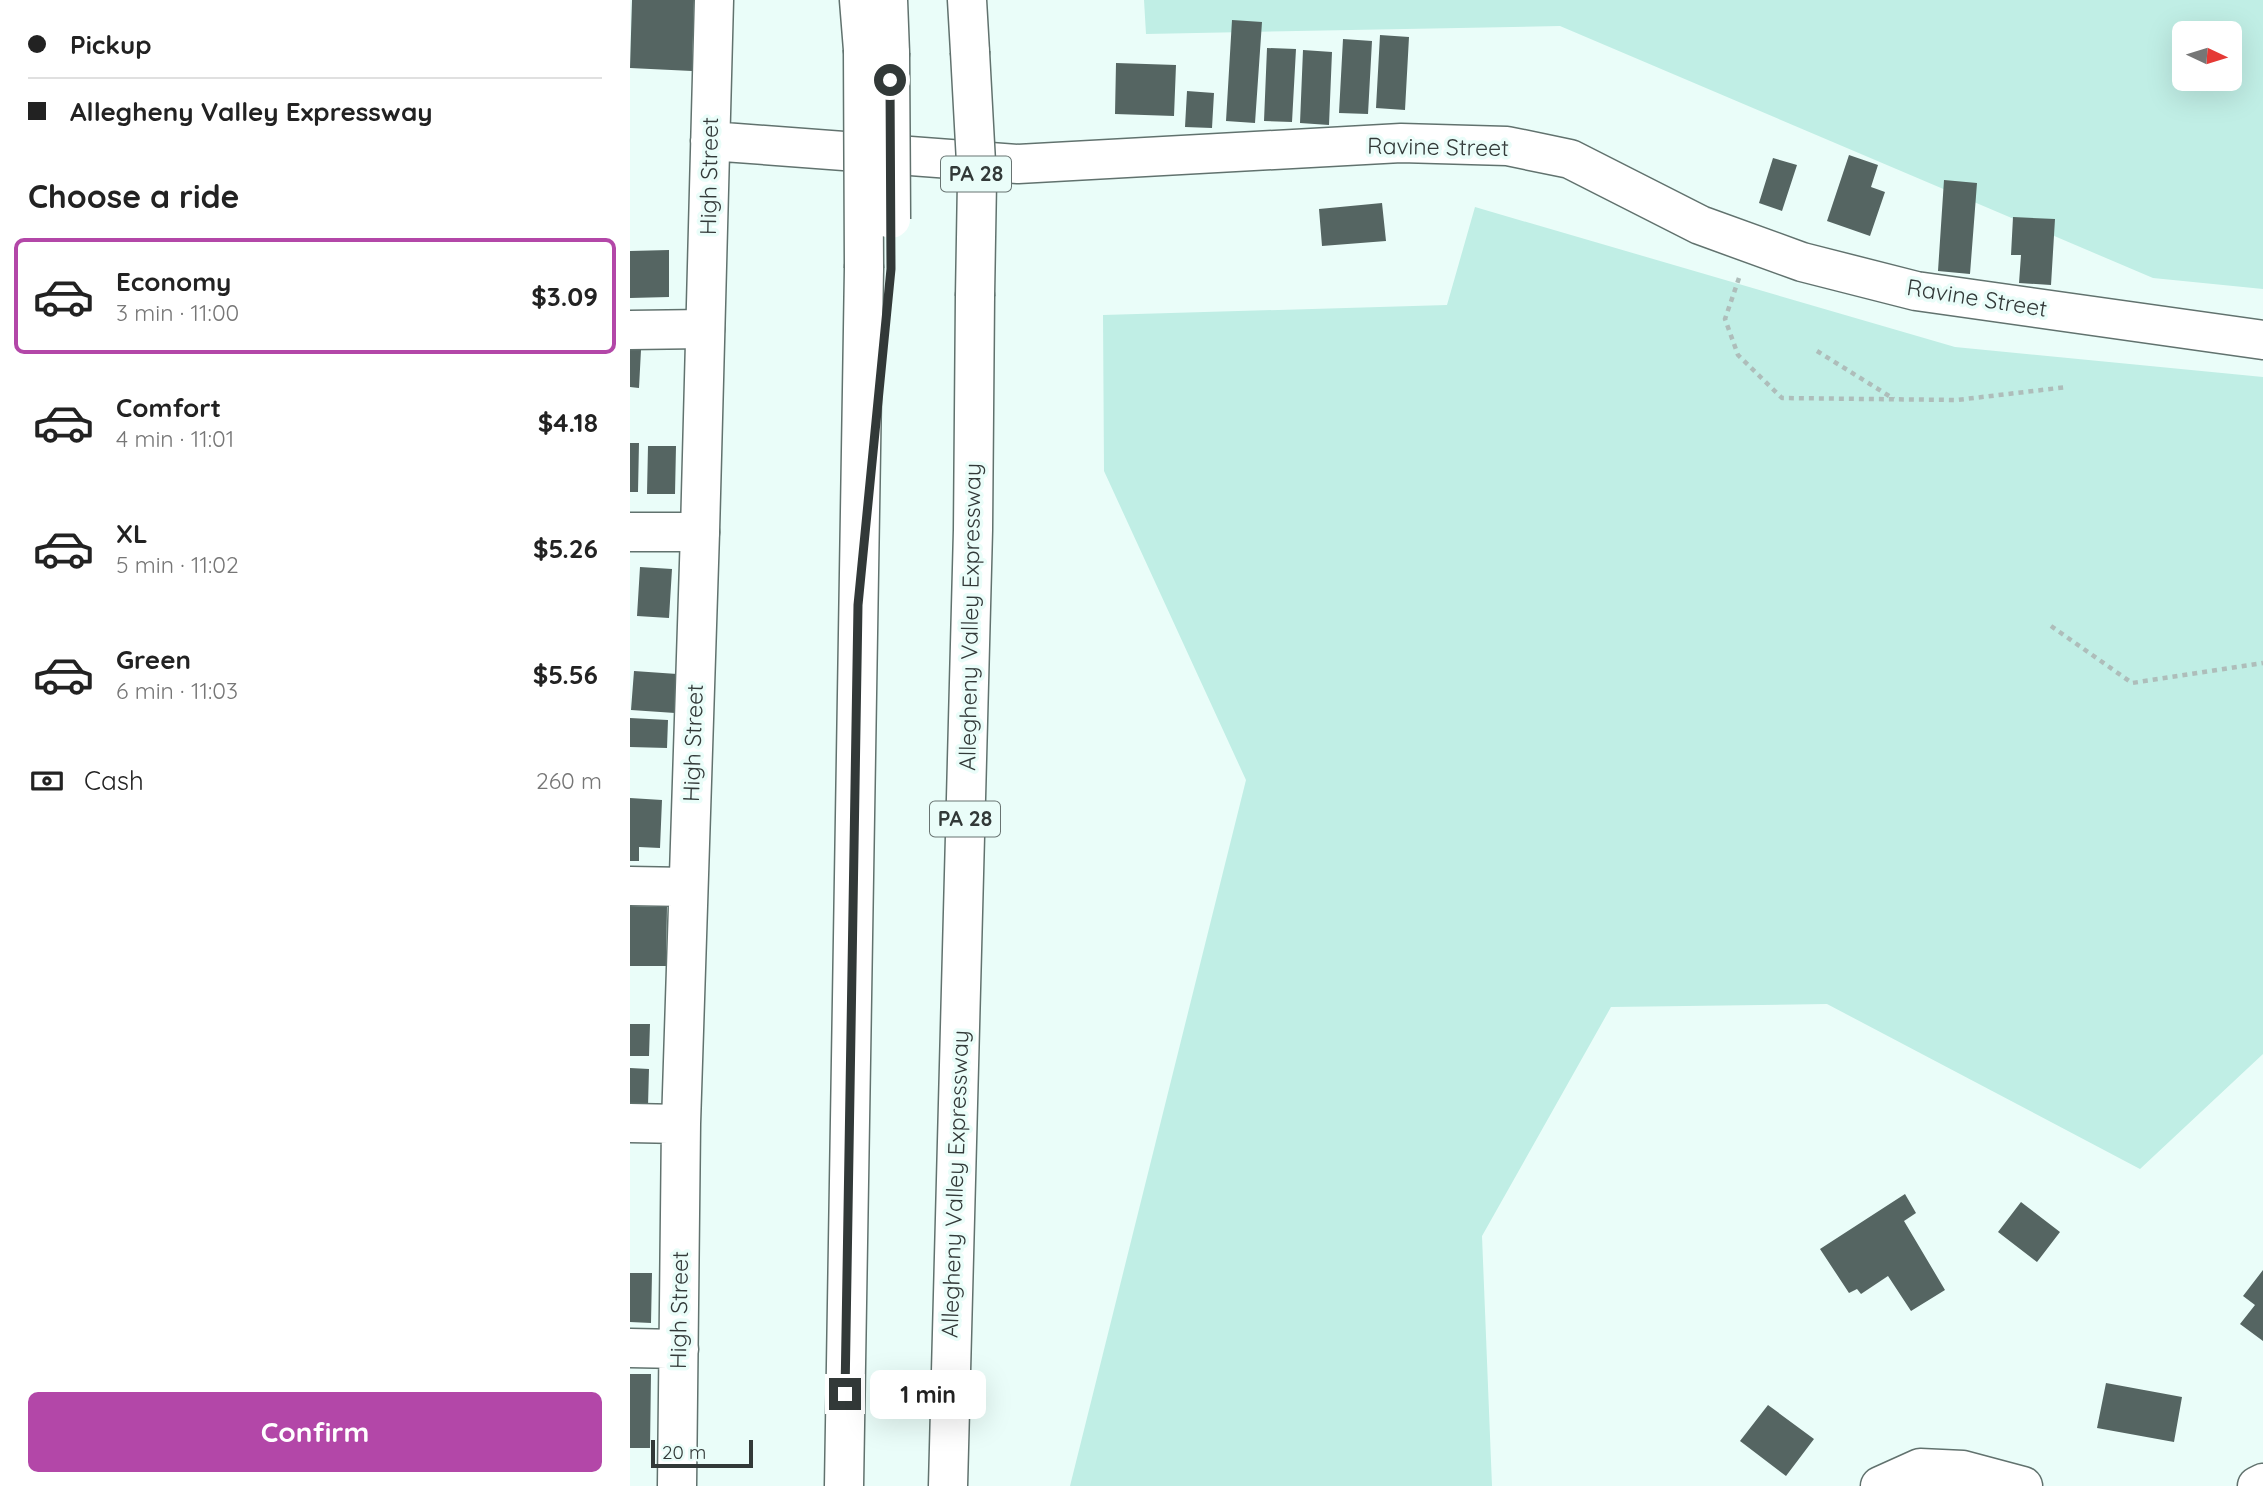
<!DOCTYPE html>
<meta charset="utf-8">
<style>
:root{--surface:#fff;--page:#f2f2f2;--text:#222;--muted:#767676;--line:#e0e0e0;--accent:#b347a8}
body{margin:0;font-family:Quicksand,sans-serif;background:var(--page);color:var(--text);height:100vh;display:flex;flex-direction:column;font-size:26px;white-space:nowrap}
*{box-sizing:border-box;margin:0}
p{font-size:23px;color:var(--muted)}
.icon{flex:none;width:38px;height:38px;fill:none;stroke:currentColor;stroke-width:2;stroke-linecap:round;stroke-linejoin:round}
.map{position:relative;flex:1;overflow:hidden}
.side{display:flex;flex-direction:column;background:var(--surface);width:630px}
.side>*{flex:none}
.guide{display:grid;align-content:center;height:154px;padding:0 28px;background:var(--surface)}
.needle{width:46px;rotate:94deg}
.fabs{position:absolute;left:1542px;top:21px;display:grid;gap:14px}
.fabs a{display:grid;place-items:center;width:70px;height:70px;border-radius:10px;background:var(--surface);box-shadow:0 7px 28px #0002;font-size:35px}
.scale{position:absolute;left:21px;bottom:18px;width:102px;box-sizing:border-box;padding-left:7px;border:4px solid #323938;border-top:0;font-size:19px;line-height:24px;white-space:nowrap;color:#323938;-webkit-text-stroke:5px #eafdf9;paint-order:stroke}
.end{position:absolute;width:32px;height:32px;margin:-16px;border:9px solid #323938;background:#fff;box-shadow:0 0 0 4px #fff}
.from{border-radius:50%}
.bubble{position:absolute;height:49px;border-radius:10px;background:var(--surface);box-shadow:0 7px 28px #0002;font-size:23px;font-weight:800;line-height:49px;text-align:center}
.guide b{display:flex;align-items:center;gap:24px;height:66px;font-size:26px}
.guide b+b{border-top:2px solid var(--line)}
.guide i{width:18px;height:18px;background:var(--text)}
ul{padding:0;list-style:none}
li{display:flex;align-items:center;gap:21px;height:116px;margin:0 14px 10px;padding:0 14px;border:4px solid transparent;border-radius:10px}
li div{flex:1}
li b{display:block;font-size:26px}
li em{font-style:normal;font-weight:800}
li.active{border-color:var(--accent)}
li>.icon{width:63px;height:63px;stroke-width:1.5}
h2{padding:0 28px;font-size:32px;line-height:84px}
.pay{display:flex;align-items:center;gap:18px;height:77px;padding:0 28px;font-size:26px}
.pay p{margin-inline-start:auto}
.button{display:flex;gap:14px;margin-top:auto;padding:14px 28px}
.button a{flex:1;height:80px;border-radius:10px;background:var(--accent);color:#fff;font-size:28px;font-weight:800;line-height:80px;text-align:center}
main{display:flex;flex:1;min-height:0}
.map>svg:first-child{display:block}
.green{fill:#c0eee5;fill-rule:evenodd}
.building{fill:#556562}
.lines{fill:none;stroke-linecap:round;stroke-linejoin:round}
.street-casing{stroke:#61726e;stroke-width:41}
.secondary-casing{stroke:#61726e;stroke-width:41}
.highway-casing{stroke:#61726e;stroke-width:41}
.path{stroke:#aebdba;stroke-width:4.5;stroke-dasharray:5 5;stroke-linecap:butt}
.street{stroke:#fff;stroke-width:38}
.secondary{stroke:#fff;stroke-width:38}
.highway{stroke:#fff;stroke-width:38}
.highway-bridge-casing{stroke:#61726e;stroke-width:41;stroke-linecap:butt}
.highway-bridge{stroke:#fff;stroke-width:38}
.route{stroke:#323938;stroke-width:9}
.labels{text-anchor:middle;stroke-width:7;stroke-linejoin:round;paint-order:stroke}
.shield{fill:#eafdf9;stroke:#697472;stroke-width:2}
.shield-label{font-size:21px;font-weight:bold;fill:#323938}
.street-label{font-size:23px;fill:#323938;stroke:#eafdf9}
</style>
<main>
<section class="side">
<div class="guide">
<b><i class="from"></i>Pickup</b>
<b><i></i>Allegheny Valley Expressway</b>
</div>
<h2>Choose a ride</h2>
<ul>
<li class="active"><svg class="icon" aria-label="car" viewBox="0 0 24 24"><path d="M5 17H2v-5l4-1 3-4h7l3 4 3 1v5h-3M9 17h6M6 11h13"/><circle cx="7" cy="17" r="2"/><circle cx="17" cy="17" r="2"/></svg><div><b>Economy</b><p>3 min · 11:00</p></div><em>$3.09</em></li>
<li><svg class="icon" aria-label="car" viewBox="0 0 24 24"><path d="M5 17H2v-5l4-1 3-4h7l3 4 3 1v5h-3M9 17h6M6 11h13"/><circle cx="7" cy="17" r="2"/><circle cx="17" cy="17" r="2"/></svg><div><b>Comfort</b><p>4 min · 11:01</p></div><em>$4.18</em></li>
<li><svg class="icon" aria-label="car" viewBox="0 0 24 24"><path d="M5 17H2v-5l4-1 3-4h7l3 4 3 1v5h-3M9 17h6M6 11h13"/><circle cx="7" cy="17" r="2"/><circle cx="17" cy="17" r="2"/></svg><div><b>XL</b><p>5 min · 11:02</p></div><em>$5.26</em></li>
<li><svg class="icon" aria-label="car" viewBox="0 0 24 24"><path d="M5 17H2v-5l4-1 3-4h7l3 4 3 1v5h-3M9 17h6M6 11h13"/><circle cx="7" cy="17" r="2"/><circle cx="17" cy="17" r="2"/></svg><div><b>Green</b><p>6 min · 11:03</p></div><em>$5.56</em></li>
</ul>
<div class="pay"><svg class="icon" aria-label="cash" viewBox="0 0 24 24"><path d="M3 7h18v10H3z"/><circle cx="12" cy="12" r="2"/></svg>Cash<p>260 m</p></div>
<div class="button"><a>Confirm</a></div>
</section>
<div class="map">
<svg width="1633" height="1486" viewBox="0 0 1633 1486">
<rect width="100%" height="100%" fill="#eafdf9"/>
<path class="green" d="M 514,0 L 1633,0 L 1633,289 L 1523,278 L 930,26 L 516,34 ZM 1554,33 L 1600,33 L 1600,79 L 1554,79 Z
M 845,207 L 1325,347 L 1633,377 L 1633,1054 L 1510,1169 L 1197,1004 L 981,1007 L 852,1236 L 862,1486 L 440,1486 L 616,780 L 474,471 L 473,315 L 817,305 Z"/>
<path class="building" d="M 2,0 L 64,0 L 62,71 L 0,68 Z
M 602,20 L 632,22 L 625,123 L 596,121 Z
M 750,35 L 779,37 L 775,110 L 746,108 Z
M 713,39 L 742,41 L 738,114 L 709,113 Z
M 637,48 L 666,49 L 662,122 L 634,121 Z
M 673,50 L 702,52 L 699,125 L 670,123 Z
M 486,63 L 546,65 L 544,116 L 485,114 Z
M 557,91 L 584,93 L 582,128 L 555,127 Z
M 1219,155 L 1248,165 L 1241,187 L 1255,192 L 1240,236 L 1197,221 Z
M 1143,158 L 1167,165 L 1152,211 L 1129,203 Z
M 1314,180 L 1347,183 L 1340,274 L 1308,271 Z
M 752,203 L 756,241 L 692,246 L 689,209 Z
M 1383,217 L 1425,219 L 1421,285 L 1389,283 L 1391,255 L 1381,255 Z
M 39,250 L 39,297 L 0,298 L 0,251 Z
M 0,350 L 11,350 L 9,388 L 0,387 Z
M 0,443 L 9,443 L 8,492 L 0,492 Z
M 18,446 L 46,446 L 45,494 L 17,494 Z
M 10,567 L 42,569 L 39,618 L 7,616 Z
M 4,671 L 47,674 L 45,713 L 1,710 Z
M 0,718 L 38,720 L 37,748 L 0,747 Z
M 0,798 L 32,800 L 30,848 L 9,847 L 9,861 L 0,861 Z
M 0,906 L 37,907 L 36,966 L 0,966 Z
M 0,1024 L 20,1024 L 19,1056 L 0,1056 Z
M 0,1068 L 19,1069 L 18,1106 L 0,1106 Z
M 1275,1194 L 1286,1213 L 1274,1221 L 1315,1290 L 1281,1311 L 1258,1276 L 1231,1294 L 1227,1289 L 1219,1293 L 1190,1249 Z
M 1391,1202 L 1430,1232 L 1407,1262 L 1368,1232 Z
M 1633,1270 L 1633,1341 L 1610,1324 L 1625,1305 L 1613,1296 Z
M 0,1273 L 22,1273 L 21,1323 L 0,1322 Z
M 0,1374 L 21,1374 L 20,1448 L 0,1448 Z
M 1476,1383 L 1552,1397 L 1544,1442 L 1467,1428 Z
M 1138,1405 L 1184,1439 L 1156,1476 L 1110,1441 Z"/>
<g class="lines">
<defs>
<path id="street" d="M 0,330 L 75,329
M 0,886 L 58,887
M 0,1123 L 51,1124
M 0,1348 L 49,1349
M 47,1486 L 51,1124 L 70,532
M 1250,1486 L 1290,1468 L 1333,1470 L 1393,1486
M 1627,1486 L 1633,1483"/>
<path id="secondary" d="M 80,141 L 388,164 L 771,143 L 877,146 L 940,159 L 1070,225 L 1172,262 L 1286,291 L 1633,340
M 0,532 L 70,532 L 84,0"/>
<path id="highway" d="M 229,0 L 233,50
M 258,0 L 260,53
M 337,0 L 340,52
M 214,1486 L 234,268
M 318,1486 L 343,530 L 345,296"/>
</defs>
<use href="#street" class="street-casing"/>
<use href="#secondary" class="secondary-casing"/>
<use href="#highway" class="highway-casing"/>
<path class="path" d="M 1109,278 L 1095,319 L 1108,355 L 1152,398 L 1327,400 L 1437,387
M 1187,351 L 1264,399
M 1421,626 L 1502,683 L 1633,663"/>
<use href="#street" class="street"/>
<use href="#secondary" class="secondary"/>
<use href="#highway" class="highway"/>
<defs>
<path id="highway-bridge" d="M 233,50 L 234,268
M 340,52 L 347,181 L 345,296
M 260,53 L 261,219"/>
</defs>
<use href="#highway-bridge" class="highway-bridge-casing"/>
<use href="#highway-bridge" class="highway-bridge"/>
</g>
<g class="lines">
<path class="route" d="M 215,1394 L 228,605 L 261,269 L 260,80"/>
</g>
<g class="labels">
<g class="shield">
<rect x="311" y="156.5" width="70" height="35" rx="5"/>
<rect x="300" y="801.5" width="70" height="35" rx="5"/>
</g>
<g class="shield-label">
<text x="346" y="181">PA 28</text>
<text x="335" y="826">PA 28</text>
</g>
<g class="street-label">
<text transform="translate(808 147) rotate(1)" y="8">Ravine Street</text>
<text transform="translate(79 176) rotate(-89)" y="8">High Street</text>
<text transform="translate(1347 298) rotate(9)" y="8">Ravine Street</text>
<text transform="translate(340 617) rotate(-89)" y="8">Allegheny Valley Expressway</text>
<text transform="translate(63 743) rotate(-88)" y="8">High Street</text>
<text transform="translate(325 1184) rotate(-88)" y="8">Allegheny Valley Expressway</text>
<text transform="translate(49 1310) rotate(-89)" y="8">High Street</text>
</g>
</g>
</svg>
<div class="fabs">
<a><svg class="needle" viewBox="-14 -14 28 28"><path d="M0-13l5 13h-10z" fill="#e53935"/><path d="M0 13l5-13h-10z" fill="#767676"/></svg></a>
</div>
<div class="scale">20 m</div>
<i class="end from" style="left:260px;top:80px"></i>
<i class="end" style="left:215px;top:1394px"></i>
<div class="bubble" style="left:240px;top:1370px;width:116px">1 min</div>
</div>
</main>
